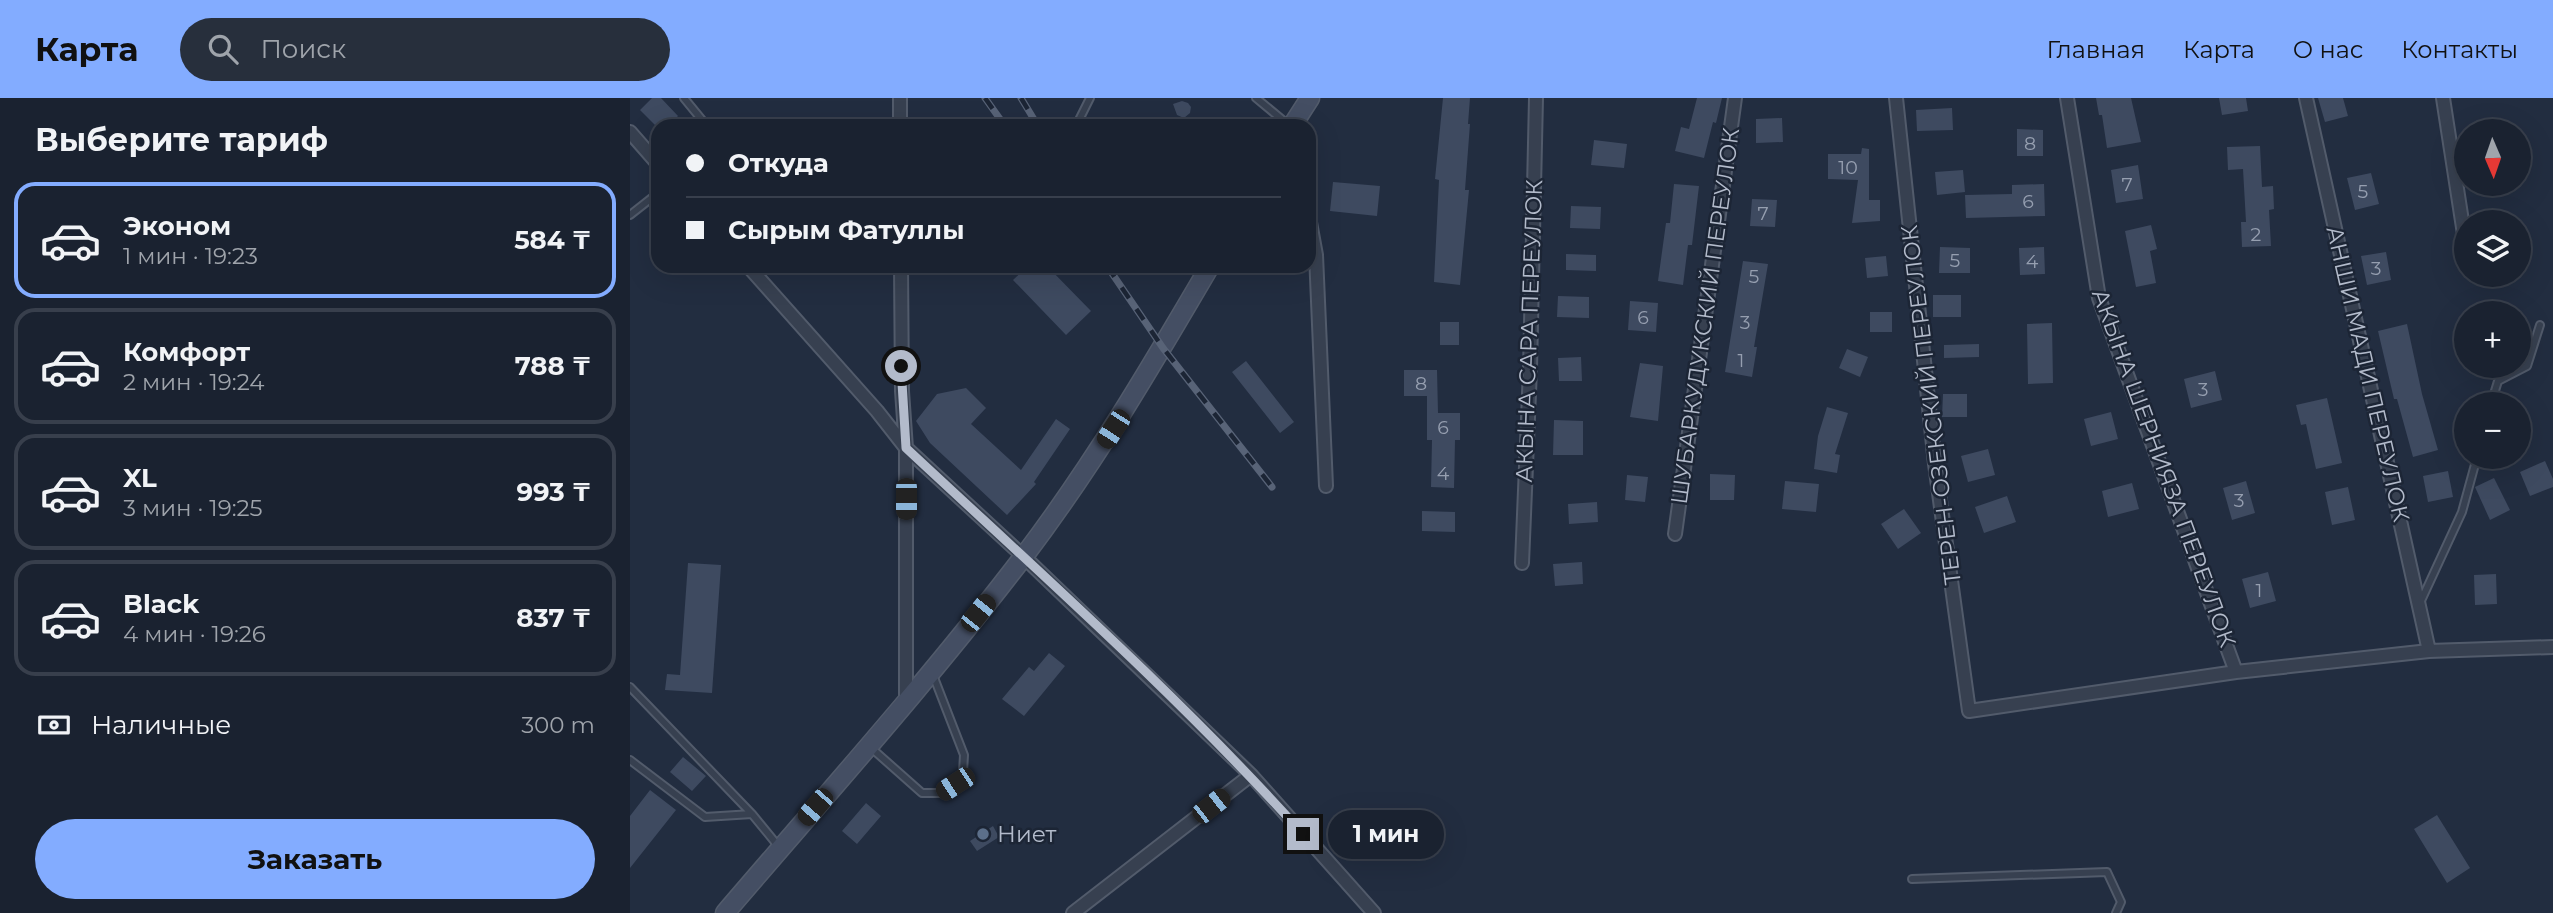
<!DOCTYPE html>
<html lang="ru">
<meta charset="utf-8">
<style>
:root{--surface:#1a2230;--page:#272f3c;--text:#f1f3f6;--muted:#9fa4ab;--line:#383f4c;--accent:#83acff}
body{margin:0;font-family:Montserrat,sans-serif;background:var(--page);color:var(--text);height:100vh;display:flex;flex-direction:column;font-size:26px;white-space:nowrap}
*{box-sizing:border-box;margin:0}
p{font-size:23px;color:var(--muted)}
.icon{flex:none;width:38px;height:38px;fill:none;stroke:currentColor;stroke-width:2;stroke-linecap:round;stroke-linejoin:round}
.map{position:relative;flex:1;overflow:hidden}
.side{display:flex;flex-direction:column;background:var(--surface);width:630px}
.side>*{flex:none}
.hud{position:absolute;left:21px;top:21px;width:665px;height:154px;border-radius:21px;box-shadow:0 7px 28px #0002,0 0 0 2px var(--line);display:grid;align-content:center;height:154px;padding:0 35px;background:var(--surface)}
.needle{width:46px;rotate:178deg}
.tools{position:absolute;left:1824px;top:21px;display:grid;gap:14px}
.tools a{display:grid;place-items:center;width:77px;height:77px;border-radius:50%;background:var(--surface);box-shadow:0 7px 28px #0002,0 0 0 2px var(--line);font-size:35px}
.end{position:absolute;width:32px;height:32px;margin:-16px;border:9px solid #b3bbcb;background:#111;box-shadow:0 0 0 4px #111}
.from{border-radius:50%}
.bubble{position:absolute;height:49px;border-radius:24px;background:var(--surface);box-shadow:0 7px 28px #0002,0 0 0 2px var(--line);font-size:23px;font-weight:700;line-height:49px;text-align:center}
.car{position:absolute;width:21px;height:42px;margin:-21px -10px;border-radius:9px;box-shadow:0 0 5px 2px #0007;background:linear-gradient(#222 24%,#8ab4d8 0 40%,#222 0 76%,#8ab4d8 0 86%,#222 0)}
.hud b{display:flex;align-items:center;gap:24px;height:66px;font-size:26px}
.hud b+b{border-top:2px solid var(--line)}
.hud i{width:18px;height:18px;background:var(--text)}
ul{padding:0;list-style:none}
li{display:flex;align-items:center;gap:21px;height:116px;margin:0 14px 10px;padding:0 21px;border:4px solid var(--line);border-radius:21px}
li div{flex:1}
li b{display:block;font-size:26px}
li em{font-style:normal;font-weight:700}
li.on{border-color:var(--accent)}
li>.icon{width:63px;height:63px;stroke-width:1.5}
h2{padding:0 35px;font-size:32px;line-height:84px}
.pay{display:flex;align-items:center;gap:18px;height:77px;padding:0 35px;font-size:26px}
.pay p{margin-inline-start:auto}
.primary-button{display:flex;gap:14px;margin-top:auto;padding:14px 35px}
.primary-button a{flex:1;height:80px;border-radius:42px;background:var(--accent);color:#111;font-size:28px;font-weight:700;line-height:80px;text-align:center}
header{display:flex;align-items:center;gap:42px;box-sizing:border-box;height:98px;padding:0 35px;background:var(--accent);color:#111}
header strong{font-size:33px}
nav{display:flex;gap:38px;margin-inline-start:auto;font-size:24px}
.search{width:490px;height:63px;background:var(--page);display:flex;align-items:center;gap:18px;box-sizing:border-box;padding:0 24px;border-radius:38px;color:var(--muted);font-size:26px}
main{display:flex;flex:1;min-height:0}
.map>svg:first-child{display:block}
.building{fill:#3e4a60}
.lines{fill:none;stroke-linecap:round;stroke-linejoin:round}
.lane-casing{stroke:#525b6b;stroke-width:10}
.street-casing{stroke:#525b6b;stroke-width:16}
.secondary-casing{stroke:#525b6b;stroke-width:21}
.lane{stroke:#374050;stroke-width:6}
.street{stroke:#374050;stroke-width:12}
.secondary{stroke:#444e63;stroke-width:18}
.rail-casing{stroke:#586377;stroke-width:7}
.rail{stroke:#1c2535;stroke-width:4.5;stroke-dasharray:13;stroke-linecap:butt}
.route{stroke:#b3bbcb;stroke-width:9}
.service-dot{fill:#5c6f8a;stroke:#1c2535;stroke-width:2.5}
.labels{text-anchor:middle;stroke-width:5;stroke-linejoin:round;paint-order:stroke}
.number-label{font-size:19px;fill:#969fb0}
.street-label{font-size:23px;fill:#b3bbcb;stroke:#1c2535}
.poi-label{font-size:23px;fill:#b3bbcb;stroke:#1c2535;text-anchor:start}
</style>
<header>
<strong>Карта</strong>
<div class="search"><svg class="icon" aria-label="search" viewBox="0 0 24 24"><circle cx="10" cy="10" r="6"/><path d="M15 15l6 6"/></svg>Поиск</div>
<nav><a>Главная</a><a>Карта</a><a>О нас</a><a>Контакты</a></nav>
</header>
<main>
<section class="side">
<h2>Выберите тариф</h2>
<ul>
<li class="on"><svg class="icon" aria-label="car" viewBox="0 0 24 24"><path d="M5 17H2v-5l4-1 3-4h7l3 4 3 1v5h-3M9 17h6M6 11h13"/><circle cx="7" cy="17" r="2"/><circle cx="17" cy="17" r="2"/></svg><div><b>Эконом</b><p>1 мин · 19:23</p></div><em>584 ₸</em></li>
<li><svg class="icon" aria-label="car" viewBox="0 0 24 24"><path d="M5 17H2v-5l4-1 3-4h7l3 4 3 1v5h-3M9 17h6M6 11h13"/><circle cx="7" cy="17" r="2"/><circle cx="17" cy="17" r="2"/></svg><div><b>Комфорт</b><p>2 мин · 19:24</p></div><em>788 ₸</em></li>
<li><svg class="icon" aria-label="car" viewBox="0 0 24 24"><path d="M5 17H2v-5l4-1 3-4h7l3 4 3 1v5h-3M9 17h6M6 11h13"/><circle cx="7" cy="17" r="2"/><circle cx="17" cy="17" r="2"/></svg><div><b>XL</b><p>3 мин · 19:25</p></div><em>993 ₸</em></li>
<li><svg class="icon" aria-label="car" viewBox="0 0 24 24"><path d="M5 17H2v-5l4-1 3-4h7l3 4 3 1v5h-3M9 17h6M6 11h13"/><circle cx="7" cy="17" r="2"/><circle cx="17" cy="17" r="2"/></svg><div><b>Black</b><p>4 мин · 19:26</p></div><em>837 ₸</em></li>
</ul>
<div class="pay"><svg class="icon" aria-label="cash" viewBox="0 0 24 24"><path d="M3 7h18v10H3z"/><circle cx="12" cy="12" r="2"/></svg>Наличные<p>300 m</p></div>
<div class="primary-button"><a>Заказать</a></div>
</section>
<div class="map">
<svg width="1923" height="815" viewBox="0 0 1923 815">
<rect width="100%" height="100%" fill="#222d40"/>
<path class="building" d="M 22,0 L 31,0 L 48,18 L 38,28 L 26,28 L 10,12 Z
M 813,0 L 840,0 L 838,26 L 840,26 L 835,92 L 839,92 L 830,187 L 804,184 L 809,82 L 805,81 Z
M 1067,0 L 1092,0 L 1086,25 L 1083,24 L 1074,60 L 1045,53 L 1051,29 L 1059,31 Z
M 1466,0 L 1501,0 L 1511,44 L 1477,50 L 1472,17 L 1469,17 Z
M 1589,0 L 1616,0 L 1618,13 L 1592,17 Z
M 1688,0 L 1713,0 L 1718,18 L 1695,24 Z
M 552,3 L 558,5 L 561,9 L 560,15 L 554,20 L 547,17 L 543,6 Z
M 1322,10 L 1323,32 L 1287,33 L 1286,12 Z
M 1152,20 L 1153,44 L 1126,45 L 1126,21 Z
M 1387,31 L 1413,32 L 1413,58 L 1387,58 Z
M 964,42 L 997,46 L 994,70 L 961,67 Z
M 1630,48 L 1632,89 L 1643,88 L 1644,111 L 1639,112 L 1641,148 L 1612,149 L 1611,124 L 1616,124 L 1613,71 L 1598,72 L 1597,49 Z
M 1232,50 L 1239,51 L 1239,102 L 1250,102 L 1250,123 L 1222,125 L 1228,82 L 1198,81 L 1198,56 L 1231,56 Z
M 1508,67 L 1513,101 L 1486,105 L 1481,72 Z
M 1333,72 L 1335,94 L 1307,97 L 1305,74 Z
M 1741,75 L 1749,106 L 1725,112 L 1717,80 Z
M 703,84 L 750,88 L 747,118 L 700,113 Z
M 1044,86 L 1069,88 L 1062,147 L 1058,147 L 1053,187 L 1028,183 L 1036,125 L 1040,125 Z
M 1414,86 L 1415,118 L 1336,120 L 1335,97 L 1382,96 L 1382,87 Z
M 1122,101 L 1147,102 L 1145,129 L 1120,128 Z
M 941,108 L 971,109 L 970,131 L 940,130 Z
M 1521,127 L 1527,151 L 1520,153 L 1526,185 L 1506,189 L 1495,133 Z
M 1310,149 L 1340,150 L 1340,175 L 1309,175 Z
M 1414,149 L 1415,176 L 1390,177 L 1389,150 Z
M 1756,154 L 1761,182 L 1737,187 L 1731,158 Z
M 936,156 L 966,157 L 966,173 L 936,172 Z
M 1256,158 L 1258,178 L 1237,180 L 1235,160 Z
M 1113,163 L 1138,166 L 1124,249 L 1127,249 L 1122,279 L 1095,274 Z
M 398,168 L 417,168 L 461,213 L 436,237 L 383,182 Z
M 1303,197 L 1331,197 L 1331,219 L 1303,219 Z
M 928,198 L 959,199 L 959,220 L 927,219 Z
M 1000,203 L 1028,205 L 1026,234 L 998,232 Z
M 1240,214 L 1262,214 L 1262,234 L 1240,234 Z
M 810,224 L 829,224 L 829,247 L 810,247 Z
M 1422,225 L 1423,285 L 1398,286 L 1397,226 Z
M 1777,226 L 1792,296 L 1808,352 L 1783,359 L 1767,301 L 1764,301 L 1748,233 Z
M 1349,246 L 1349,259 L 1314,260 L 1314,247 Z
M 1217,251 L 1238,259 L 1230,279 L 1209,270 Z
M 951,259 L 952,283 L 929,283 L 928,260 Z
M 616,263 L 664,324 L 650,335 L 602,274 Z
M 1010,265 L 1033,268 L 1028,323 L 1000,319 Z
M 774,272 L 807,272 L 808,315 L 830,315 L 830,342 L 825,342 L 824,390 L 801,389 L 802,342 L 797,342 L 797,298 L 774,298 Z
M 1585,273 L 1592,302 L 1561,310 L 1554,281 Z
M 336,290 L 356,310 L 341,326 L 391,372 L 426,321 L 440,331 L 404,384 L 406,386 L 377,417 L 300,345 L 286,323 L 307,296 Z
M 1313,296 L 1337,296 L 1337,319 L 1312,319 Z
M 1697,300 L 1712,365 L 1686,371 L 1676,326 L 1671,327 L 1666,307 Z
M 1197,309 L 1218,315 L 1205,356 L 1210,357 L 1207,375 L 1184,371 L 1188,338 Z
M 1481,314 L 1488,341 L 1461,348 L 1454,321 Z
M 924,322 L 953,323 L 953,357 L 923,357 Z
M 1358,351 L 1365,377 L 1338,384 L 1331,358 Z
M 1915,363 L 1923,381 L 1923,389 L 1900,398 L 1890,374 Z
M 1818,373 L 1823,399 L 1798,404 L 1793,378 Z
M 1080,376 L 1105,377 L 1104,402 L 1080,402 Z
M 997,377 L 1018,379 L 1015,404 L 995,402 Z
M 1864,380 L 1880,412 L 1860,422 L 1845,389 Z
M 1155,383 L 1189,386 L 1186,414 L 1152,411 Z
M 1616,383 L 1625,415 L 1602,422 L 1593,390 Z
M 1502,385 L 1509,411 L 1478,419 L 1472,393 Z
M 1718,389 L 1725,422 L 1702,427 L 1695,394 Z
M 1377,398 L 1386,424 L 1354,435 L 1345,409 Z
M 967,404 L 968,424 L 939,426 L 938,406 Z
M 1274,411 L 1291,435 L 1268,451 L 1251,426 Z
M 792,413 L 825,414 L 825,434 L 792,433 Z
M 952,464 L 953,486 L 925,488 L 923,466 Z
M 58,465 L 91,467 L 82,595 L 35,592 L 37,576 L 50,577 Z
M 1638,474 L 1646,503 L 1620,510 L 1612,481 Z
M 1866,476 L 1867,506 L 1845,507 L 1844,477 Z
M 419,555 L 435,568 L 394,618 L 372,601 L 399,569 L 404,573 Z
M 53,659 L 76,678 L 62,693 L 40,674 Z
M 20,692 L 46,712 L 0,770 L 0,718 Z
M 236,705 L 251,718 L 227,746 L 212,733 Z
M 1807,717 L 1840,770 L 1817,785 L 1784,731 Z
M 363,728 L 369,739 L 347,753 L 340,743 Z"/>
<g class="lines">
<defs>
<path id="lane" d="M 54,0 L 72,22
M 626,0 L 660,28
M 446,28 L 460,0
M 0,117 L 28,95
M 1861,306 L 1868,283 L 1897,268 L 1910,227
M 1790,505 L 1832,414 L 1847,359
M 0,589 L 122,716 L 149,749
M 239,648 L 292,695 L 310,695 L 325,686 L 333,674 L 334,657 L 303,577
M 0,662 L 75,719 L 122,716
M 1282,781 L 1477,774 L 1491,804 L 1486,815"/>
<path id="street" d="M 270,0 L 270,28
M 1266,0 L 1305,366 L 1339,613 L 1606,574 L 1799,553 L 1923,549
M 1437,0 L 1469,200 L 1606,574
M 1676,0 L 1799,553
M 1813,0 L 1836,149
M 0,34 L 28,66
M 679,119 L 686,157 L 696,388
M 118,168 L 247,313 L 276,350 L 394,459 L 621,677 L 744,815
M 271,168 L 272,293 L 276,350 L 276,603
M 1045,436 L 1105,0
M 892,465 L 900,271 L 906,0
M 443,815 L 621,677"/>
<path id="secondary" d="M 662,28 L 680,0
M 95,815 C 196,697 300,581 394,458 C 464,366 522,267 580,168"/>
</defs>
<use href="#lane" class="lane-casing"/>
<use href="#street" class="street-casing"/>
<use href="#secondary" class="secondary-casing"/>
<use href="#lane" class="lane"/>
<use href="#street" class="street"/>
<use href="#secondary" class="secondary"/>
<defs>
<path id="rail" d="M 355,0 L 375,28
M 391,0 L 408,28
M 477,168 L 533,250 L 642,389"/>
</defs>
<use href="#rail" class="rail-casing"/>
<use href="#rail" class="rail"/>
</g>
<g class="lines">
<path class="route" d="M 271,268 L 276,350 C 411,476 550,599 673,736"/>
</g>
<circle class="service-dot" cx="353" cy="736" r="7"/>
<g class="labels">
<g class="number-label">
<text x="1400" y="52">8</text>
<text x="1218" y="76">10</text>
<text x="1497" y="93">7</text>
<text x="1733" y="100">5</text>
<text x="1398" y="110">6</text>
<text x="1133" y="122">7</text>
<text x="1626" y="143">2</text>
<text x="1325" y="169">5</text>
<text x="1402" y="170">4</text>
<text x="1746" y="177">3</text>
<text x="1124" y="185">5</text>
<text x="1013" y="226">6</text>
<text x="1115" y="231">3</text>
<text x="1111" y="269">1</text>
<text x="791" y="292">8</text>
<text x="1573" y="298">3</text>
<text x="813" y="336">6</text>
<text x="813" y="382">4</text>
<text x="1609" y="409">3</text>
<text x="1629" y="499">1</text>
</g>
<g class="street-label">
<text transform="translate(1075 218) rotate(-82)" y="8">ШУБАРКУДУКСКИЙ ПЕРЕУЛОК</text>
<text transform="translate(899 233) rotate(-88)" y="8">АКЫНА САРА ПЕРЕУЛОК</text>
<text transform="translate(1738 276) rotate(77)" y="8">АНШИ МАДИ ПЕРЕУЛОК</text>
<text transform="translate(1301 307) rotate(-97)" y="8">ТЕРЕН-ОЗЕКСКИЙ ПЕРЕУЛОК</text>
<text transform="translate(1534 370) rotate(70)" y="8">АКЫНА ШЕРНИЯЗА ПЕРЕУЛОК</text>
</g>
<g class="poi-label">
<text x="367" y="744">Ниет</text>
</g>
</g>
</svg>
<div class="tools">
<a><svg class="needle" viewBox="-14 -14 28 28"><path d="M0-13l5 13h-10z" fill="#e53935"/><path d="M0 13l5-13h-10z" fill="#9fa4ab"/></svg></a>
<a><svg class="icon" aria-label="layers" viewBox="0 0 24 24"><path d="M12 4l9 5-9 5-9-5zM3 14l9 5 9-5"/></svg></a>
<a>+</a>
<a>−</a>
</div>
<i class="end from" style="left:271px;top:268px"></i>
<i class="end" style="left:673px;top:736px"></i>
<div class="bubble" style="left:698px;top:712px;width:116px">1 мин</div>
<i class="car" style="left:483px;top:331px;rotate:213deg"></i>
<i class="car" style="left:276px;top:401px;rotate:180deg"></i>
<i class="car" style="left:348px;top:515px;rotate:39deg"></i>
<i class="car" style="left:325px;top:686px;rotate:237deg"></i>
<i class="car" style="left:581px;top:708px;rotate:52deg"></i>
<i class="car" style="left:185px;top:709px;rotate:221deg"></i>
<div class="hud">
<b><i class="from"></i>Откуда</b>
<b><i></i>Сырым Фатуллы</b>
</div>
</div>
</main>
